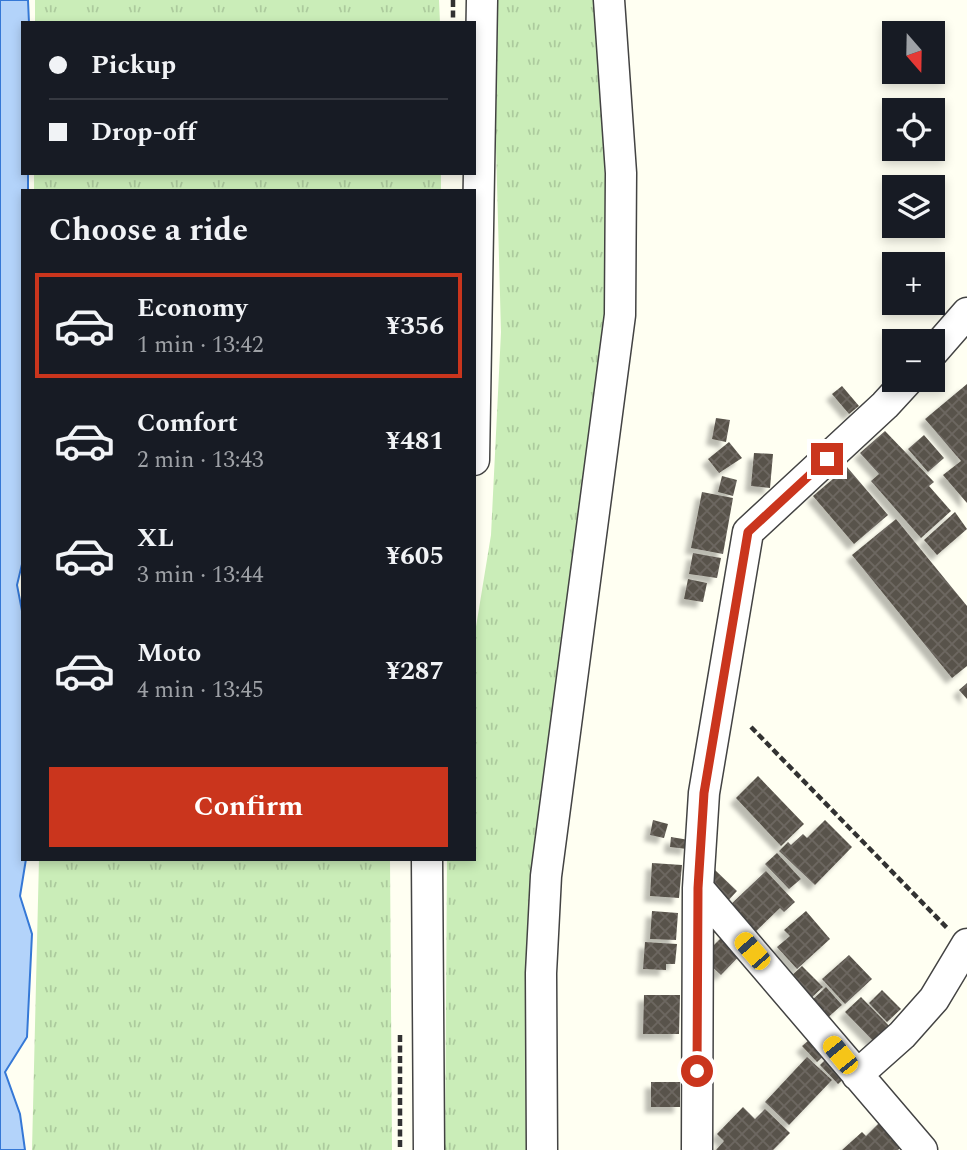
<!DOCTYPE html>
<meta charset="utf-8">
<style>
:root{--surface:#171b24;--page:#242831;--text:#f1f3f6;--muted:#9ea1a6;--line:#363941;--accent:#ca351d}
body{margin:0;font-family:Spectral,serif;background:var(--page);color:var(--text);height:100vh;display:flex;flex-direction:column;font-size:26px;white-space:nowrap}
*{box-sizing:border-box;margin:0}
p{font-size:23px;color:var(--muted)}
.icon{flex:none;width:38px;height:38px;fill:none;stroke:currentColor;stroke-width:2;stroke-linecap:round;stroke-linejoin:round}
.map{position:relative;flex:1;overflow:hidden}
.sheet{position:absolute;left:21px;top:189px;width:455px;height:672px;display:flex;flex-direction:column;background:var(--surface);border-radius:0px;box-shadow:0 4px 10px #0003}
.sheet>*{flex:none}
.guide{position:absolute;left:21px;top:21px;width:455px;height:154px;border-radius:0px;box-shadow:0 4px 10px #0003;display:grid;align-content:center;height:154px;padding:0 28px;background:var(--surface)}
.needle{width:46px;rotate:160deg}
.controls{position:absolute;left:882px;top:21px;display:grid;gap:14px}
.controls a{display:grid;place-items:center;width:63px;height:63px;border-radius:0px;background:var(--surface);box-shadow:0 4px 10px #0003;font-size:35px}
.end{position:absolute;width:32px;height:32px;margin:-16px;border:9px solid #ca351d;background:#fff;box-shadow:0 0 0 4px #fff}
.from{border-radius:50%}
.car{position:absolute;width:21px;height:42px;margin:-21px -10px;border-radius:9px;box-shadow:0 0 5px 2px #0007;background:linear-gradient(#f5c518 24%,#345 0 40%,#f5c518 0 76%,#345 0 86%,#f5c518 0)}
.guide b{display:flex;align-items:center;gap:24px;height:66px;font-size:26px}
.guide b+b{border-top:2px solid var(--line)}
.guide i{width:18px;height:18px;background:var(--text)}
ul{padding:0;list-style:none}
li{display:flex;align-items:center;gap:21px;height:105px;margin:0 14px 10px;padding:0 14px;border:4px solid transparent;border-radius:0px}
li div{flex:1}
li b{display:block;font-size:26px}
li em{font-style:normal;font-weight:700}
li.selected{border-color:var(--accent)}
li>.icon{width:63px;height:63px;stroke-width:1.5}
h2{padding:0 28px;font-size:32px;line-height:84px}
.primary-button{display:flex;gap:14px;margin-top:auto;padding:14px 28px}
.primary-button a{flex:1;height:80px;border-radius:0px;background:var(--accent);color:#fff;font-size:28px;font-weight:700;line-height:80px;text-align:center}
.map>svg:first-child{display:block}
.grass{fill:url(#grass-tufts)}
.water{fill:#b3d3fa;stroke:#3578d6;stroke-width:2}
.building{fill:url(#building-cross-hatch);filter:url(#shadow)}
.lines{fill:none;stroke-linecap:round;stroke-linejoin:round}
.minor-casing{stroke:#434343;stroke-width:33}
.path{stroke:#323232;stroke-width:4.5;stroke-dasharray:7 3.5;stroke-linecap:butt}
.minor{stroke:#fff;stroke-width:30}
.route{stroke:#ca351d;stroke-width:9}
</style>
<div class="map">
<svg width="967" height="1150" viewBox="0 0 967 1150">
<defs>
<pattern id="grass-tufts" width="24" height="20" patternUnits="userSpaceOnUse" patternTransform="scale(1.75)"><rect width="24" height="20" fill="#caedb8"/><path d="M3 7l-1-3M5 7V3M7 7l1-3M15 17l-1-3M17 17v-4M19 17l1-3" fill="none" stroke="#acca9d"/></pattern>
<pattern id="building-cross-hatch" width="8" height="8" patternUnits="userSpaceOnUse" patternTransform="scale(1.75)"><rect width="8" height="8" fill="#59534b"/><path d="M0 0l8 8M0 8l8-8" fill="none" stroke="#6c6761"/></pattern>
<filter id="shadow"><feDropShadow dx="-6" dy="6" stdDeviation="2" flood-color="#0004"/></filter>
</defs>
<rect width="100%" height="100%" fill="#fffff2"/>
<path class="grass" d="M 35,0 L 439,0 L 440,23 L 35,23 Z
M 492,0 L 599,0 L 609,303 L 537,824 L 532,1150 L 445,1150 L 447,859 L 474,859 L 474,639 L 491,535 L 501,332 Z
M 34,173 L 441,173 L 441,191 L 34,191 Z
M 39,859 L 390,859 L 392,1150 L 32,1150 Z"/>
<path class="water" d="M 0,0 L 28,0 L 29,23 L 23,23 L 23,173 L 28,173 L 28,191 L 23,191 L 23,560 L 17,585 L 23,616 L 23,859 L 26,859 L 20,896 L 32,934 L 27,1037 L 5,1072 L 20,1114 L 25,1150 L 0,1150 Z"/>
<path class="building" d="M 967,384 L 967,503 L 943,475 L 961,461 L 925,419 Z
M 842,386 L 859,406 L 849,414 L 832,394 Z
M 716,418 L 730,420 L 726,442 L 712,439 Z
M 885,431 L 934,482 L 929,486 L 951,511 L 921,538 L 871,481 L 879,474 L 860,453 Z
M 924,435 L 944,458 L 928,472 L 908,449 Z
M 729,442 L 742,458 L 719,473 L 708,459 Z
M 754,453 L 773,454 L 770,488 L 751,486 Z
M 847,467 L 888,515 L 854,544 L 813,496 Z
M 722,476 L 737,480 L 733,496 L 718,492 Z
M 702,492 L 733,498 L 723,554 L 691,548 Z
M 955,512 L 967,529 L 937,555 L 924,540 Z
M 896,519 L 967,606 L 967,666 L 952,678 L 852,555 Z
M 693,553 L 721,558 L 717,578 L 689,574 Z
M 688,579 L 707,583 L 703,602 L 684,599 Z
M 967,683 L 967,699 L 959,690 Z
M 758,776 L 804,824 L 781,846 L 736,798 Z
M 653,820 L 668,824 L 664,838 L 650,835 Z
M 825,820 L 852,847 L 815,885 L 779,851 L 788,842 L 791,845 L 803,834 L 807,838 Z
M 671,837 L 689,840 L 687,849 L 670,847 Z
M 777,853 L 801,879 L 789,889 L 765,864 Z
M 652,863 L 682,865 L 679,898 L 650,896 Z
M 714,869 L 737,891 L 725,904 L 701,882 Z
M 766,871 L 795,902 L 784,912 L 780,908 L 753,934 L 728,907 Z
M 652,911 L 678,913 L 676,940 L 650,939 Z
M 806,911 L 830,939 L 797,969 L 777,947 L 790,936 L 784,930 Z
M 727,932 L 745,950 L 721,975 L 702,957 Z
M 645,942 L 677,944 L 675,964 L 666,964 L 666,970 L 643,969 Z
M 849,955 L 872,979 L 845,1004 L 822,979 Z
M 802,966 L 823,987 L 809,1000 L 789,978 Z
M 826,987 L 842,1005 L 825,1020 L 809,1003 Z
M 882,990 L 901,1009 L 887,1022 L 869,1003 Z
M 644,995 L 680,995 L 679,1034 L 643,1034 Z
M 861,997 L 894,1031 L 878,1046 L 845,1012 Z
M 816,1034 L 830,1050 L 817,1062 L 802,1046 Z
M 830,1055 L 848,1075 L 838,1084 L 820,1065 Z
M 807,1057 L 832,1080 L 789,1125 L 765,1102 Z
M 651,1082 L 680,1082 L 680,1107 L 651,1107 Z
M 743,1107 L 755,1119 L 765,1109 L 790,1133 L 773,1150 L 716,1150 L 724,1141 L 717,1134 Z
M 882,1120 L 904,1144 L 898,1150 L 842,1150 L 862,1132 L 866,1136 Z"/>
<g class="lines">
<defs>
<path id="minor" d="M 933,352 L 967,313
M 474,460 L 482,0
M 427,859 L 429,1150
M 698,888 L 922,1150
M 857,1075 L 902,1035 L 934,999 L 967,944
M 542,1150 L 541,973 L 546,876 L 620,315 L 621,173 L 609,0
M 697,1150 L 698,888 L 704,793 L 748,532 L 885,405 L 908,380"/>
</defs>
<use href="#minor" class="minor-casing"/>
<path class="path" d="M 453,0 L 453,23
M 751,727 L 949,930
M 400,1035 L 400,1150"/>
<use href="#minor" class="minor"/>
</g>
<g class="lines">
<path class="route" d="M 697,1071 L 698,888 L 704,793 L 748,532 L 827,459"/>
</g>
</svg>
<div class="controls">
<a><svg class="needle" viewBox="-14 -14 28 28"><path d="M0-13l5 13h-10z" fill="#e53935"/><path d="M0 13l5-13h-10z" fill="#9ea1a6"/></svg></a>
<a><svg class="icon" aria-label="locate" viewBox="0 0 24 24"><circle cx="12" cy="12" r="6"/><path d="M12 2v4M12 18v4M2 12h4M18 12h4"/></svg></a>
<a><svg class="icon" aria-label="layers" viewBox="0 0 24 24"><path d="M12 4l9 5-9 5-9-5zM3 14l9 5 9-5"/></svg></a>
<a>+</a>
<a>−</a>
</div>
<i class="end from" style="left:697px;top:1071px"></i>
<i class="end" style="left:827px;top:459px"></i>
<i class="car" style="left:752px;top:951px;rotate:319deg"></i>
<i class="car" style="left:840px;top:1055px;rotate:321deg"></i>
<div class="guide">
<b><i class="from"></i>Pickup</b>
<b><i></i>Drop-off</b>
</div>
<section class="sheet">
<h2>Choose a ride</h2>
<ul>
<li class="selected"><svg class="icon" aria-label="car" viewBox="0 0 24 24"><path d="M5 17H2v-5l4-1 3-4h7l3 4 3 1v5h-3M9 17h6M6 11h13"/><circle cx="7" cy="17" r="2"/><circle cx="17" cy="17" r="2"/></svg><div><b>Economy</b><p>1 min · 13:42</p></div><em>¥356</em></li>
<li><svg class="icon" aria-label="car" viewBox="0 0 24 24"><path d="M5 17H2v-5l4-1 3-4h7l3 4 3 1v5h-3M9 17h6M6 11h13"/><circle cx="7" cy="17" r="2"/><circle cx="17" cy="17" r="2"/></svg><div><b>Comfort</b><p>2 min · 13:43</p></div><em>¥481</em></li>
<li><svg class="icon" aria-label="car" viewBox="0 0 24 24"><path d="M5 17H2v-5l4-1 3-4h7l3 4 3 1v5h-3M9 17h6M6 11h13"/><circle cx="7" cy="17" r="2"/><circle cx="17" cy="17" r="2"/></svg><div><b>XL</b><p>3 min · 13:44</p></div><em>¥605</em></li>
<li><svg class="icon" aria-label="car" viewBox="0 0 24 24"><path d="M5 17H2v-5l4-1 3-4h7l3 4 3 1v5h-3M9 17h6M6 11h13"/><circle cx="7" cy="17" r="2"/><circle cx="17" cy="17" r="2"/></svg><div><b>Moto</b><p>4 min · 13:45</p></div><em>¥287</em></li>
</ul>
<div class="primary-button"><a>Confirm</a></div>
</section>
</div>
